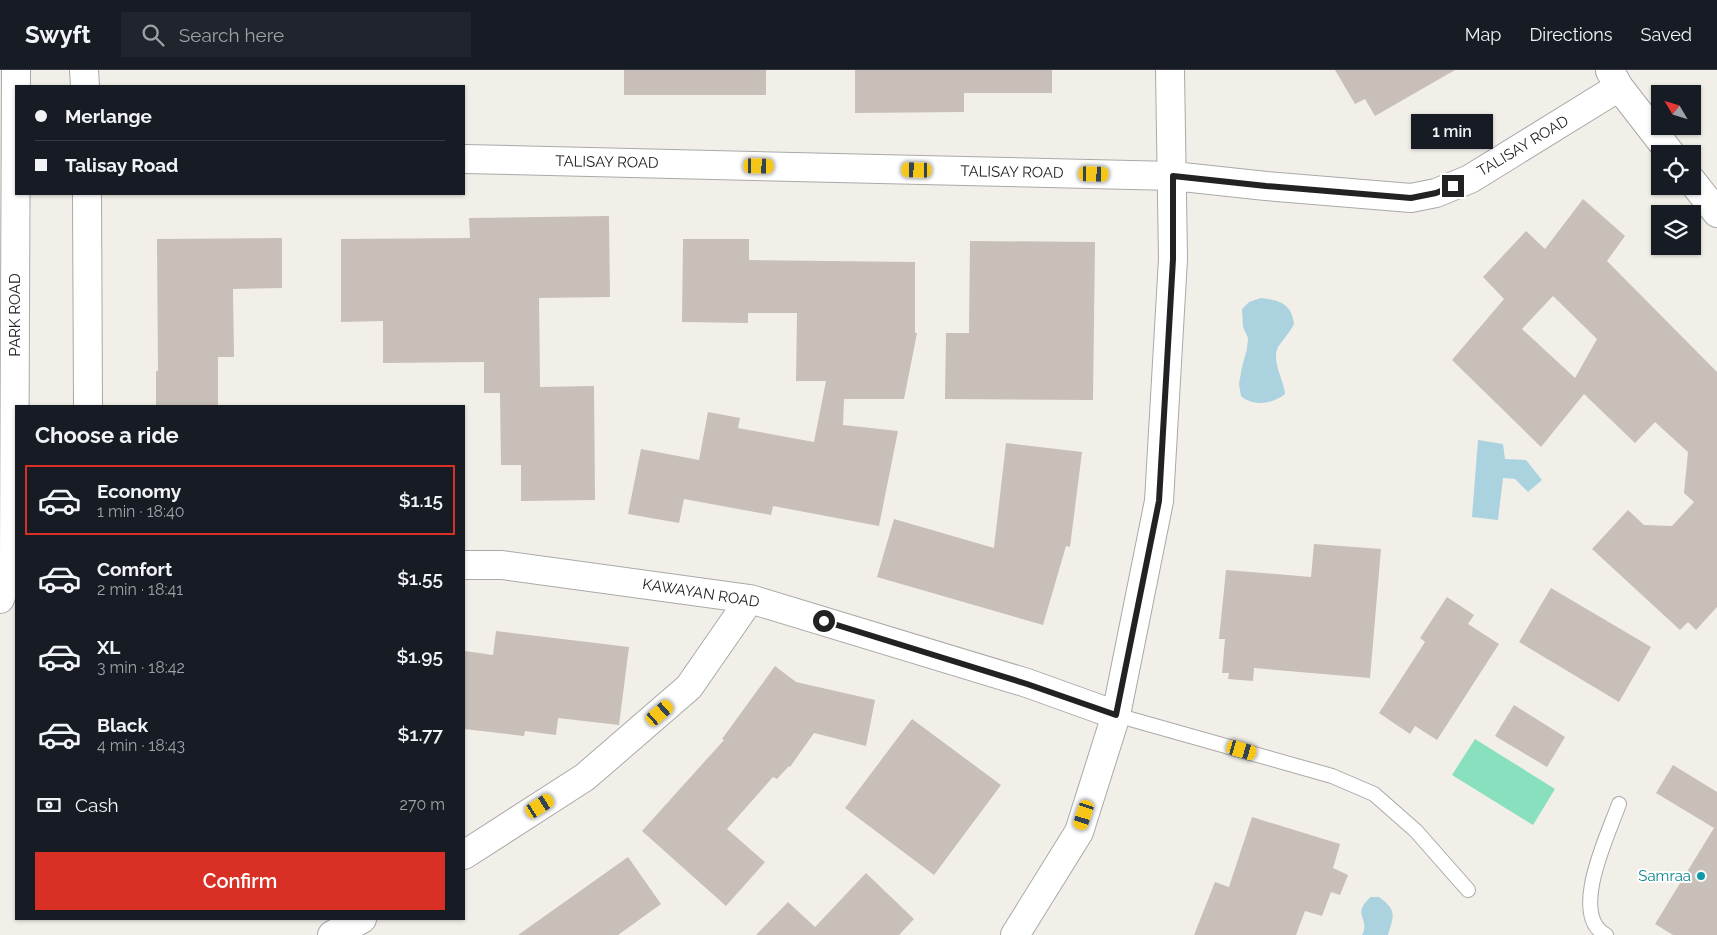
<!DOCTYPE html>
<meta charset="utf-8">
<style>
:root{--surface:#171b24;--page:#20242c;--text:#f1f3f6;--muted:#9ea1a6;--line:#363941;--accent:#d93025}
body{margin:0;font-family:Raleway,sans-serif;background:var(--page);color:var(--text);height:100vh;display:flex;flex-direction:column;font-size:19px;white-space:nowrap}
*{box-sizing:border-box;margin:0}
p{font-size:16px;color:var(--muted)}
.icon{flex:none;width:28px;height:28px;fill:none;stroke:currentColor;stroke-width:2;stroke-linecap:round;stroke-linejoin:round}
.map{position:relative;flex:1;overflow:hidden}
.sheet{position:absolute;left:15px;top:335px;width:450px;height:515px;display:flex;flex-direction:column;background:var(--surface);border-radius:0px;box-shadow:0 1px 4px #0004}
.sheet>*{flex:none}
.top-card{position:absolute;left:15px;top:15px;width:450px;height:110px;border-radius:0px;box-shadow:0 1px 4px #0004;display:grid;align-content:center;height:110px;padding:0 20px;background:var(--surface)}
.needle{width:32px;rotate:308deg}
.tools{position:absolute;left:1651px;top:15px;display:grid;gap:10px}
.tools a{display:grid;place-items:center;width:50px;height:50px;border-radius:0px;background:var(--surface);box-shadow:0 1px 4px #0004;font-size:25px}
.end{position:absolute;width:22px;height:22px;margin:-11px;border:6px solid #222;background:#fff;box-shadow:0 0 0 2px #fff}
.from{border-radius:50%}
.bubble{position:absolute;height:35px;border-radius:0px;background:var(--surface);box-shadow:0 1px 4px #0004;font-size:16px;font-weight:600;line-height:35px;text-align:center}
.car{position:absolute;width:15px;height:30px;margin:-15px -8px;border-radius:6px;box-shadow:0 0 4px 1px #0007;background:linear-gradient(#f5c518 24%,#345 0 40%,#f5c518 0 76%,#345 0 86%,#f5c518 0)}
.top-card b{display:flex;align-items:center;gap:18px;height:48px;font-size:19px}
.top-card b+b{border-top:1px solid var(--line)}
.top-card i{width:12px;height:12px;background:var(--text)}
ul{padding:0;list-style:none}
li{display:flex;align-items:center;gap:15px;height:70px;margin:0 10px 8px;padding:0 10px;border:2px solid transparent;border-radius:0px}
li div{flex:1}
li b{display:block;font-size:19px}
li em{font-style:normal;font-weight:600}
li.current{border-color:var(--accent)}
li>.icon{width:45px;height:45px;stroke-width:1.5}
h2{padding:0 20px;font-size:22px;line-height:60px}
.pay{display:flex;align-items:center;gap:12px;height:55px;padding:0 20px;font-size:19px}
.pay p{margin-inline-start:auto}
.button{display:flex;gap:10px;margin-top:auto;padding:10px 20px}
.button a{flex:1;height:58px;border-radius:0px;background:var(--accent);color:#fff;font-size:20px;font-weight:600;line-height:58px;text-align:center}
header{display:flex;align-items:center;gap:30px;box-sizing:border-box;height:70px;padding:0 25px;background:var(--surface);border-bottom:1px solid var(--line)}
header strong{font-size:24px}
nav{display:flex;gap:28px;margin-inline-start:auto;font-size:18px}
.search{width:350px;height:45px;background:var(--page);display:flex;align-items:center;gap:12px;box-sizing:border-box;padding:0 18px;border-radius:0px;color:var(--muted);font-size:19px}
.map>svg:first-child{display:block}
.pitch{fill:#88e0be}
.water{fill:#aad3df}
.building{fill:#c7bfb8;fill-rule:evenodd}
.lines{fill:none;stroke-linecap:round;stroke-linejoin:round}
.service-casing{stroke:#a9a9a9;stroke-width:16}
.minor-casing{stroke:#a9a9a9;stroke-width:30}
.service{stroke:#fff;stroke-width:14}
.minor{stroke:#fff;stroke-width:28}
.route{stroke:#222;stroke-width:6}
.culture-dot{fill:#0f9aa8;stroke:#fff;stroke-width:2}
.labels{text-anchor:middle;stroke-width:4;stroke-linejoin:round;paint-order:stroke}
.street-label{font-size:15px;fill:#222;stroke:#fff}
.culture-label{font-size:15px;fill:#0d838f;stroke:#fff;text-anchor:end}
</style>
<header>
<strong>Swyft</strong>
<div class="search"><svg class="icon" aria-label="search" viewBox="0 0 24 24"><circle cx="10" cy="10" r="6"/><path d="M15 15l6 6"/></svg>Search here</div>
<nav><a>Map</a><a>Directions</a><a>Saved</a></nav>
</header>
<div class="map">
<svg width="1717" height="865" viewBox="0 0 1717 865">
<rect width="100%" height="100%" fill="#f2efe9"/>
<path class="pitch" d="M 1475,669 L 1555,719 L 1533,755 L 1452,705 Z"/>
<path class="water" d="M 1261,228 C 1279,230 1292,234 1294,254 C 1290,262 1282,271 1278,277 C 1271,291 1284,310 1285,324 C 1273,334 1253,337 1241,326 L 1239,314 L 1242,297 L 1247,279 L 1248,268 L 1243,257 L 1242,239 L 1249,232 Z
M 1478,370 L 1503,374 L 1505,389 L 1526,390 L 1542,410 L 1528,422 L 1515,409 L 1503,408 L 1498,450 L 1472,447 Z
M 1371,827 L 1379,827 C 1397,840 1394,845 1388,865 L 1362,865 C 1371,848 1350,845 1371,827 Z"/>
<path class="building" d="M 624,0 L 766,0 L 766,25 L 624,25 Z
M 855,0 L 1052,0 L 1052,23 L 964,23 L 964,42 L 855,43 Z
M 1335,0 L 1455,0 L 1375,46 L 1365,29 L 1355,34 Z
M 1583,129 L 1625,166 L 1607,191 L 1717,302 L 1717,537 L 1696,560 L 1688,552 L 1680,560 L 1592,479 L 1628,440 L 1644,455 L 1672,456 L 1694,432 L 1684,423 L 1688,382 L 1655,352 L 1635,373 L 1584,324 L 1541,377 L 1452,290 L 1504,229 L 1483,207 L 1526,161 L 1545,179 ZM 1553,226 L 1597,269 L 1575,308 L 1522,259 Z
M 609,146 L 610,227 L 539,228 L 540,317 L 594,316 L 595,430 L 521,431 L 521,395 L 501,395 L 500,323 L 484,323 L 484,292 L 383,293 L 383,251 L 341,252 L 341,169 L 470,168 L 469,148 Z
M 282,168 L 282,218 L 233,219 L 234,287 L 218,287 L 218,336 L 156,336 L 156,301 L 158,301 L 157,169 Z
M 683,169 L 749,169 L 749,190 L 915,192 L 915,263 L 917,263 L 904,329 L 844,329 L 843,355 L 898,361 L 879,456 L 773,436 L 771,445 L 684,429 L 679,453 L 628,444 L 641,379 L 699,390 L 708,342 L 740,348 L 738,358 L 814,372 L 826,311 L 796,311 L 797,243 L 748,243 L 748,253 L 682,252 Z
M 970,171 L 1095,172 L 1093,330 L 945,329 L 946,263 L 969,263 Z
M 1006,373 L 1082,382 L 1070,477 L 1066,476 L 1043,555 L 877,507 L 894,449 L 994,478 Z
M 1314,474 L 1381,479 L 1370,608 L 1254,598 L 1253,611 L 1228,609 L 1229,603 L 1222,603 L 1225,569 L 1219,569 L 1226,500 L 1311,507 Z
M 1551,518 L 1651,577 L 1619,632 L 1519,572 Z
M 1447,527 L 1474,545 L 1468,554 L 1499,574 L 1437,670 L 1415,656 L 1410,664 L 1379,643 L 1425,572 L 1420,568 Z
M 496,561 L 629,577 L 619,655 L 558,648 L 556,665 L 525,661 L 524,666 L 464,659 L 465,581 L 493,585 Z
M 775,596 L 796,612 L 875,630 L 866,676 L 814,663 L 790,697 L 789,696 L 777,709 L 773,707 L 727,759 L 765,792 L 726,836 L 642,761 L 724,670 L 722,669 Z
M 1514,635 L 1565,667 L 1547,697 L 1495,666 Z
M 912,649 L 1001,715 L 934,805 L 845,738 Z
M 1673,695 L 1717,722 L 1717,865 L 1673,865 L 1655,854 L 1714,758 L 1656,723 Z
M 1252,747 L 1340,774 L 1333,798 L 1348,805 L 1340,825 L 1331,822 L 1322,846 L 1305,841 L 1296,865 L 1194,865 L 1215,812 L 1229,817 Z
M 628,787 L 661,834 L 618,865 L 518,865 Z
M 866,803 L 914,849 L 899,865 L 756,865 L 788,832 L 815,857 Z"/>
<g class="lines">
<defs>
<path id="service" d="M 1116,645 L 1332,706 L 1374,724 L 1416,761 L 1468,820
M 1606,865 C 1568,845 1609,763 1619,734"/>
<path id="minor" d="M 84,0 L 85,16
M 1610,1 L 1619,17 L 1671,84
M 464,89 L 1173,106 L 1266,116 L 1411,128 L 1436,123 L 1470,109 L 1619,17
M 1692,111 L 1717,143
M 87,124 L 88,336
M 464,495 L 502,495 L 750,529 L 1027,613 L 1116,645
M 0,529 L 14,490 L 16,0
M 464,785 L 585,707 L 689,617 L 750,529
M 332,865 L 362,849
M 1015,865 L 1079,762 L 1116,645 L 1159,431 L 1173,189 L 1170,0"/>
</defs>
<use href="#service" class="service-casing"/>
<use href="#minor" class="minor-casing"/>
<use href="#service" class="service"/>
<use href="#minor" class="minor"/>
</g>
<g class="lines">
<path class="route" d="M 824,551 L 1027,614 L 1116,645 L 1159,431 L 1173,189 L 1173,106 L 1266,116 L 1411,128 L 1436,123 L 1453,116"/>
</g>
<circle class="culture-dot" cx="1701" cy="806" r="5"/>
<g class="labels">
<g class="street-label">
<text transform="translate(1523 76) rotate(-31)" y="5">TALISAY ROAD</text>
<text transform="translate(607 92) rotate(1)" y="5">TALISAY ROAD</text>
<text transform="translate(1012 102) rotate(1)" y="5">TALISAY ROAD</text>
<text transform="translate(15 245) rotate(-90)" y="5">PARK ROAD</text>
<text transform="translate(701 523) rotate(9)" y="5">KAWAYAN ROAD</text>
</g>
<g class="culture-label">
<text x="1691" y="811">Samraa</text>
</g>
</g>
</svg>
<div class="tools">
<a><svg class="needle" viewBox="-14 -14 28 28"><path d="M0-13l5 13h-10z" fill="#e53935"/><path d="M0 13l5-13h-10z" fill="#9ea1a6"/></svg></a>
<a><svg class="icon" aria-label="locate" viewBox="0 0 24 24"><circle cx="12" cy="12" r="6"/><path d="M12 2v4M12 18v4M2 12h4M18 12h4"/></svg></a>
<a><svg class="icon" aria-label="layers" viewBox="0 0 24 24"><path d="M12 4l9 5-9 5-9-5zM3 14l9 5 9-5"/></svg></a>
</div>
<i class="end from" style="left:824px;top:551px"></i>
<i class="end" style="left:1453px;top:116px"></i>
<div class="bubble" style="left:1411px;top:44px;width:82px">1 min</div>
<i class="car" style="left:759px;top:96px;rotate:91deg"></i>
<i class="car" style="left:917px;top:100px;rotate:271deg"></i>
<i class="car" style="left:1094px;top:104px;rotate:91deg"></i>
<i class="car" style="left:660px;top:643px;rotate:49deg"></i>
<i class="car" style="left:1242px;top:680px;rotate:106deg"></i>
<i class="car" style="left:540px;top:736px;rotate:57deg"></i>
<i class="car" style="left:1084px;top:745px;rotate:198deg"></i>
<div class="top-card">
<b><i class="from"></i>Merlange</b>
<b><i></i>Talisay Road</b>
</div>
<section class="sheet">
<h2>Choose a ride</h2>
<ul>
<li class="current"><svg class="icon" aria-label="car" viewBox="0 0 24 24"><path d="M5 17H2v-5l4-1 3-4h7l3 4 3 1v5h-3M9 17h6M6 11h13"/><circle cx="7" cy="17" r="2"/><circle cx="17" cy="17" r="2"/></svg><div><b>Economy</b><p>1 min · 18:40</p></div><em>$1.15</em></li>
<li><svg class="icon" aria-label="car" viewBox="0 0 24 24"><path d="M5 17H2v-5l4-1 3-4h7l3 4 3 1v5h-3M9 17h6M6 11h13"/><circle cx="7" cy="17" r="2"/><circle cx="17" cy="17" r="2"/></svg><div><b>Comfort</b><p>2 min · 18:41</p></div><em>$1.55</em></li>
<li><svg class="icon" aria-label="car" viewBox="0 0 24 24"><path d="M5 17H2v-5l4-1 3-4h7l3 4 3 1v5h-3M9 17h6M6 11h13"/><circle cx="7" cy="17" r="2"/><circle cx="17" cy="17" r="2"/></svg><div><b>XL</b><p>3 min · 18:42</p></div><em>$1.95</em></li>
<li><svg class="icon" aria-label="car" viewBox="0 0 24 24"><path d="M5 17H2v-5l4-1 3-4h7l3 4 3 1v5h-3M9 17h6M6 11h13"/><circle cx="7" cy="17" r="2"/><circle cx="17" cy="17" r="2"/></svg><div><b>Black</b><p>4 min · 18:43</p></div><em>$1.77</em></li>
</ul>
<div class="pay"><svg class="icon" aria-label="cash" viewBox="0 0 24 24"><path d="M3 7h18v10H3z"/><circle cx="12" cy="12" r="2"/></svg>Cash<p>270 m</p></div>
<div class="button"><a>Confirm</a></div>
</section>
</div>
